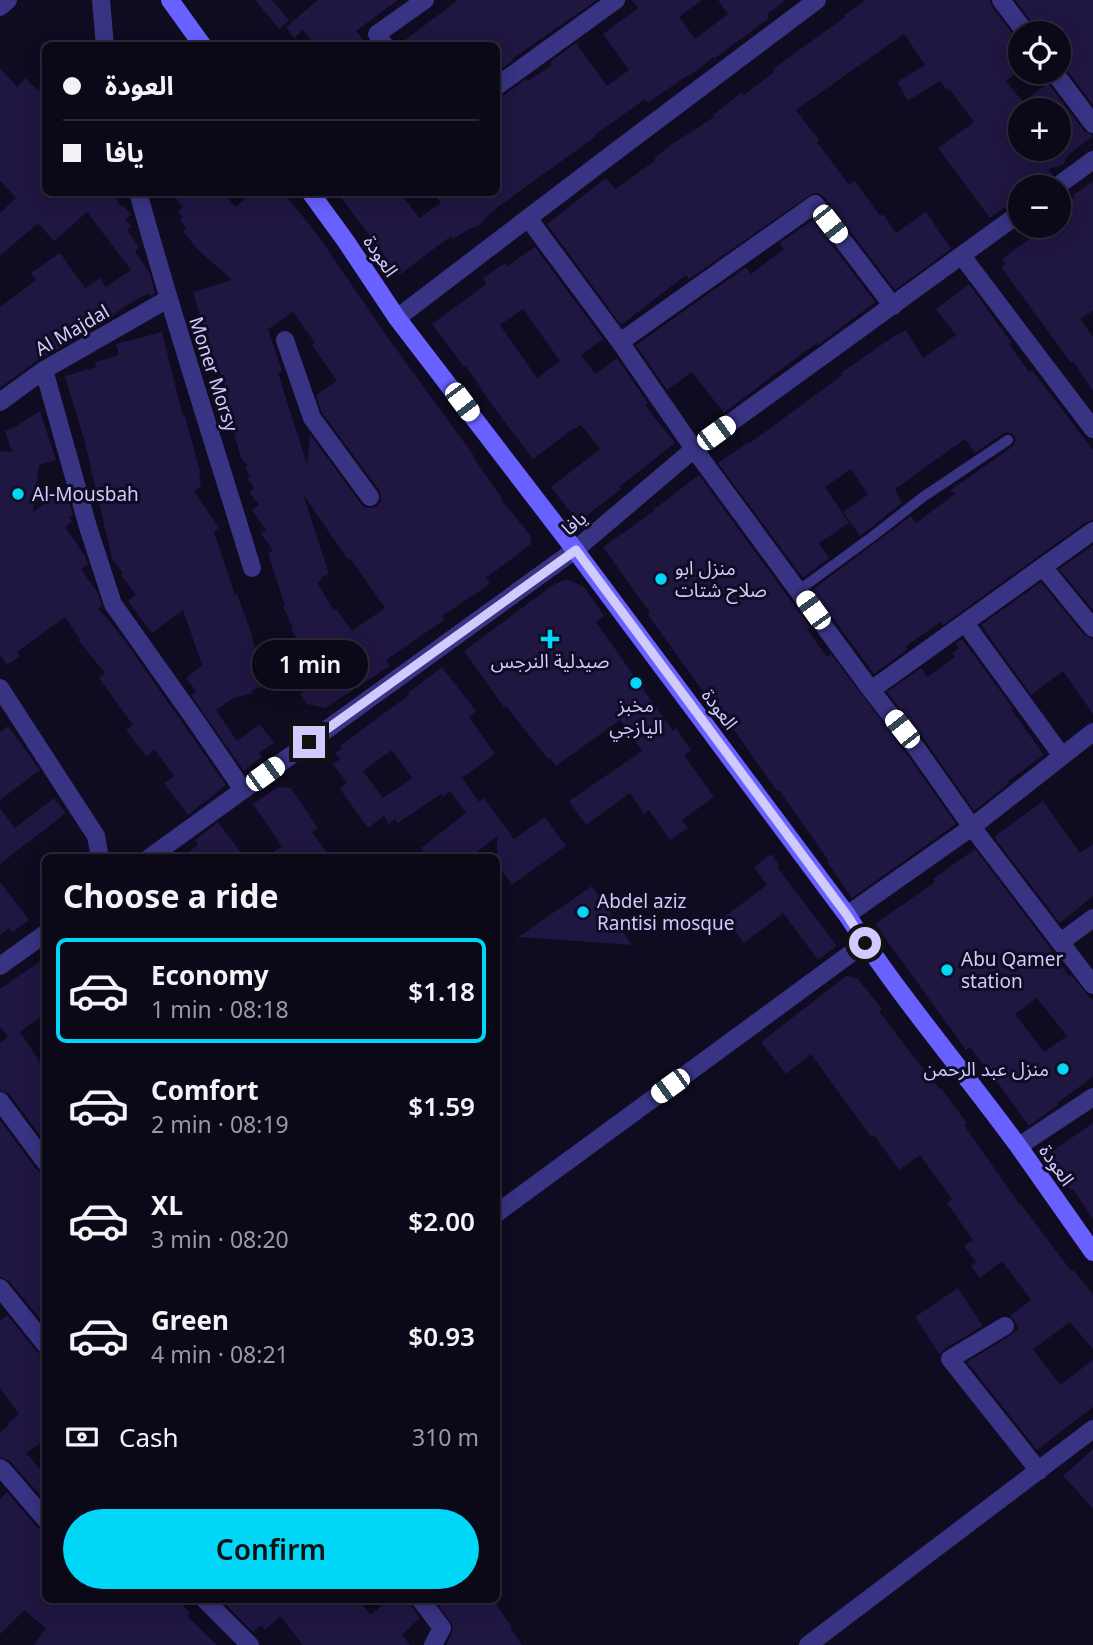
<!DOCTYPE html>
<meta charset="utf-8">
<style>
:root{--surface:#0b0818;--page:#191625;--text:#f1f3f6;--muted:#9a9aa2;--line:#2b2937;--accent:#00d6f5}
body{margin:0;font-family:"Noto Sans","Noto Sans Arabic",sans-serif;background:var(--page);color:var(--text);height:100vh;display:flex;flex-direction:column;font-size:26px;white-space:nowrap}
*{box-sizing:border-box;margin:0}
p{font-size:23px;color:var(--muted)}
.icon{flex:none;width:38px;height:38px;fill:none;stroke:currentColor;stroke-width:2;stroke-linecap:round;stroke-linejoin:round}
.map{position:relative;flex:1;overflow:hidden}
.details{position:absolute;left:42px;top:854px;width:458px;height:749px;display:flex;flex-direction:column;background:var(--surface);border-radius:10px;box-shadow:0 4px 18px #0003,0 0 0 2px var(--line)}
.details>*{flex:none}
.banner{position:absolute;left:42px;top:42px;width:458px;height:154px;border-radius:10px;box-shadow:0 4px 18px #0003,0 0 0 2px var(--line);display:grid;align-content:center;height:154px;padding:0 21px;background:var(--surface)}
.tools{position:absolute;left:1008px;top:21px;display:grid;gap:14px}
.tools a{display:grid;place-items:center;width:63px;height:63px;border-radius:50%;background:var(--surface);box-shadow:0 4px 18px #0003,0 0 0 2px var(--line);font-size:35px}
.end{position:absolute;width:32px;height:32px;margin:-16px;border:9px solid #d1caff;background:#111;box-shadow:0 0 0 4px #111}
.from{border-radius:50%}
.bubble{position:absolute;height:49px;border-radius:24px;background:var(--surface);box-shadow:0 4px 18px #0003,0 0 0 2px var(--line);font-size:23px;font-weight:600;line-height:49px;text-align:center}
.car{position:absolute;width:21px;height:42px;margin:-21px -10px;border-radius:9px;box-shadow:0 0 5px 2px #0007;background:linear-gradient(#fff 24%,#345 0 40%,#fff 0 76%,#345 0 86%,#fff 0)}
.banner b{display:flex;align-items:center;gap:24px;height:66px;font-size:26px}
.banner b+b{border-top:2px solid var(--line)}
.banner i{width:18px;height:18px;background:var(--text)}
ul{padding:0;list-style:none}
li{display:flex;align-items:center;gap:21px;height:105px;margin:0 14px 10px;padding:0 7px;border:4px solid transparent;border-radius:10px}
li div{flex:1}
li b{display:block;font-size:26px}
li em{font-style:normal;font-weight:600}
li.current{border-color:var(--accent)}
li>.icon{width:63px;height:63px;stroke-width:1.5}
h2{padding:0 21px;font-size:32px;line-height:84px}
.pay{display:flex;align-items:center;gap:18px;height:77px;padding:0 21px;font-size:26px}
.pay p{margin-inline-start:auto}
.primary-button{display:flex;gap:14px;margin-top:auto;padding:14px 21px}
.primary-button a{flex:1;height:80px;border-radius:42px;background:var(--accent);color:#111;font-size:28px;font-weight:600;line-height:80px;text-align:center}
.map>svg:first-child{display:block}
.building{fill:#201642;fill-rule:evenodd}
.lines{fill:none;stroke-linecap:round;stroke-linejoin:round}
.service{stroke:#383382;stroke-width:10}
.minor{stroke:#383382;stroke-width:18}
.secondary{stroke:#6961ff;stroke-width:18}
.route{stroke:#d1caff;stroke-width:9}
.poi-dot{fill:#00d6f5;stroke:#0f0b20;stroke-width:2.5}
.labels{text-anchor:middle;stroke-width:6;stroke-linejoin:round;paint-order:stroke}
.street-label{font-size:19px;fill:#d1caff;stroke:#0f0b20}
.poi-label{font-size:19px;fill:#d1caff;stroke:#0f0b20;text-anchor:start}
</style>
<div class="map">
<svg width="1093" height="1645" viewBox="0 0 1093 1645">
<rect width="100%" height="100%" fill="#0f0b20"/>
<path class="building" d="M 255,0 L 272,0 L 289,20 L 279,29 Z
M 318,0 L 398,0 L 356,31 L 368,46 L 316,46 L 303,30 L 294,38 L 286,27 Z
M 458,0 L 597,0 L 512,59 L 513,61 L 497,72 L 497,46 L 397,46 Z
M 632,0 L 702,0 L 679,17 L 695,39 L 728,14 L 718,0 L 786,0 L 767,14 L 769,18 L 715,58 L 714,57 L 689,76 L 688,75 L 648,103 L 645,99 L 595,135 L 596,136 L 498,207 L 485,218 L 480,225 L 469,229 L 453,239 L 451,236 L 399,275 L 337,192 L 400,192 L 419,218 L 441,203 L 433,192 L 497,192 L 497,97 L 504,95 L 526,79 L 528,81 L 552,65 L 550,62 L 576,43 L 607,86 L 629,70 L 603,34 L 638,8 Z
M 866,0 L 990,0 L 992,7 L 1020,43 L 1020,70 L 1006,81 L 1023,102 L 1048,83 L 1084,131 L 1093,136 L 1068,155 L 1063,165 L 1048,169 L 1053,175 L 1045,183 L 1040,187 L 1020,187 L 1020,196 L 990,218 L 938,148 L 974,122 L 950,90 L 948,91 L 940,81 L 908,101 L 897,82 L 925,65 L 904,34 L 796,110 L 819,140 L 817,142 L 849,185 L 855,181 L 880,216 L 883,214 L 896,233 L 926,212 L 951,249 L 895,290 L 824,197 L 819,193 L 813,193 L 689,279 L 686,275 L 621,325 L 547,224 L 606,178 L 615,189 L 656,160 L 654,158 L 671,145 L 714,117 L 713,115 L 742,92 L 744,95 L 775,71 L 773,69 L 845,17 L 844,15 ZM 1020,110 L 1059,110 L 1059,149 L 1020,149 Z
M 1015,0 L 1093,0 L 1093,105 L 1063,65 L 1059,62 L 1059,33 L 1037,33 L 1035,26 Z
M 0,68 L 17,87 L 26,78 L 37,90 L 46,83 L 46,192 L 115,192 L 119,205 L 124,206 L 131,215 L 125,219 L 131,227 L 127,230 L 139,247 L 135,251 L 150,274 L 155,293 L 150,296 L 148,293 L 121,309 L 107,321 L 38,360 L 0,388 L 0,307 L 36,280 L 31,273 L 60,253 L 85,288 L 100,278 L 106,287 L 131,270 L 87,212 L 54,241 L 38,223 L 0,256 L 0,213 L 16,198 L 0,180 Z
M 1093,181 L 1093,311 L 1080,319 L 1093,337 L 1093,391 L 1073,361 L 1071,363 L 1001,267 L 1006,264 L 1002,259 L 1038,232 L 1034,226 L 1059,226 L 1059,209 L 1074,197 L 1073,195 Z
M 171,192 L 224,192 L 235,207 L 254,192 L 261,192 L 265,198 L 272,192 L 283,192 L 319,237 L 388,338 L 474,456 L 473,457 L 502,498 L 501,499 L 530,535 L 531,544 L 486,578 L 490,584 L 442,616 L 444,620 L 386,660 L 390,666 L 325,708 L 307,704 L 300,694 L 303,691 L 296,681 L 301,678 L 294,667 L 302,661 L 293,649 L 296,647 L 292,641 L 296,638 L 291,629 L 293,628 L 288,619 L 289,618 L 283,607 L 285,606 L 268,553 L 273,551 L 261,533 L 266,530 L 252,510 L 259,505 L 249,492 L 254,488 L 247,478 L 250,476 L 245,468 L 248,466 L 241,458 L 224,397 L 228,396 L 216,360 L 214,361 L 193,292 L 232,280 L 197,249 L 183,231 L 186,228 L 180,220 L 183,218 L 178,211 L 183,207 ZM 293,312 L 315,343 L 312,345 L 337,381 L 316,395 L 322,413 L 380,491 L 381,501 L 376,507 L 366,508 L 361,504 L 310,434 L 307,464 L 278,373 L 282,371 L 268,329 ZM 303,494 L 348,560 L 350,558 L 385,608 L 352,631 L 336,609 L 334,611 L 317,582 L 322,580 L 321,577 L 329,574 Z
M 813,220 L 875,302 L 818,345 L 817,343 L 792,361 L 724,413 L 692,372 L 667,390 L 636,345 L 746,267 L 751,274 L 784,249 L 779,243 Z
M 535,247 L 603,339 L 581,355 L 595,374 L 617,358 L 648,403 L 645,405 L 675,443 L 619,487 L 621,489 L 578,522 L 551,487 L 600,449 L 581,425 L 575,429 L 574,428 L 533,459 L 492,405 L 466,366 L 464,367 L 432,324 L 486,284 L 483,278 L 505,263 L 507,266 ZM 523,309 L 560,361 L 537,378 L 500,325 Z
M 969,284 L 1011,342 L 1009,344 L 1029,372 L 1032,370 L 1093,450 L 1093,520 L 1086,522 L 943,625 L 941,622 L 906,646 L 908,649 L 874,674 L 812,590 L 911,516 L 916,523 L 955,494 L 951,490 L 1013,446 L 1016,440 L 1014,435 L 1008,432 L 1004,433 L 975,453 L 965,439 L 895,489 L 902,503 L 860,536 L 843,512 L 868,495 L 851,469 L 825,487 L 849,523 L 819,543 L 829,558 L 803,578 L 718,463 L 749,442 L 750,443 L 842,375 L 841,373 L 894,336 L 906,330 L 923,358 L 956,335 L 936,309 Z
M 162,332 L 183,417 L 185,416 L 201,475 L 199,476 L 201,487 L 194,491 L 219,528 L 214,532 L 235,595 L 237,594 L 252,635 L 262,683 L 260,683 L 261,688 L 252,690 L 253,693 L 233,698 L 216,710 L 237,741 L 260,724 L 274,743 L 259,753 L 262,757 L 244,771 L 191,695 L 196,691 L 186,678 L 202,665 L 183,610 L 152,633 L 128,601 L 136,595 L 121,575 L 123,573 L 112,558 L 85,443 L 65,376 L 96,367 L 95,362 L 119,355 L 116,344 Z
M 40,411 L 56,460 L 39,465 L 33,512 L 61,492 L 70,505 L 73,515 L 69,517 L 72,522 L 65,527 L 85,556 L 88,564 L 81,569 L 98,593 L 102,606 L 98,608 L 123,638 L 226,785 L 188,815 L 164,783 L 174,776 L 155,750 L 146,756 L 126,730 L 133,725 L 99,678 L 105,673 L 78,640 L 80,639 L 65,617 L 17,652 L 20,656 L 7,665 L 0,655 L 0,451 L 12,452 L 5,431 L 13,428 Z
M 699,475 L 810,627 L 807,629 L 827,657 L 831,654 L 908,756 L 956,824 L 852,898 L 827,862 L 829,861 L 779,790 L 777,791 L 727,720 L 725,722 L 648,615 L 650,613 L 603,547 L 654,511 L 653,510 Z
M 1093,545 L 1093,610 L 1059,569 Z
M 564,580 L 569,580 L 584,587 L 604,616 L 596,622 L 673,731 L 676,728 L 691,750 L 684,755 L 714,797 L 682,820 L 688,828 L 670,840 L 649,810 L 644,814 L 630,793 L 586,825 L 569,801 L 642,751 L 620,720 L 556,766 L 550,758 L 548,759 L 506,706 L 504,707 L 464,651 L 553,585 Z
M 1041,582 L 1084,635 L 1093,639 L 1093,714 L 1063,671 L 1031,695 L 981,625 Z
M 962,639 L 1013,708 L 1011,709 L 1044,755 L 1008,781 L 1009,783 L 974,811 L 926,742 L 887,692 L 921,668 L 927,677 L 955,657 L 952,653 L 959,648 L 956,643 Z
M 442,667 L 476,711 L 469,717 L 495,754 L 462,778 L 479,802 L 484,798 L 514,839 L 545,817 L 566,846 L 512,885 L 497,864 L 497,836 L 469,858 L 428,858 L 421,848 L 466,813 L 450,791 L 443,797 L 441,794 L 398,823 L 395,819 L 389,824 L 384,816 L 368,828 L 340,789 L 347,783 L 333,764 L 340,759 L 335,753 L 342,748 L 340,746 L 409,695 L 408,693 ZM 392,750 L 412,778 L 383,798 L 363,771 Z
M 8,726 L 40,770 L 0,800 L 0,732 Z
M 278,787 L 291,788 L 318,828 L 312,832 L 331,858 L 265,858 L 282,846 L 253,804 Z
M 54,798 L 66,813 L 0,864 L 0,808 L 15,828 Z
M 1043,801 L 1080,853 L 1093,844 L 1093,896 L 1060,923 L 994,837 Z
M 218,822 L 245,858 L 181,858 L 198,845 L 195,840 Z
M 975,849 L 1045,941 L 1069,976 L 1071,975 L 1093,1001 L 1093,1077 L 1057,1103 L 1058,1105 L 1029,1126 L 998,1083 L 997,1084 L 970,1047 L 966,1050 L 875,924 L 935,882 L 933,879 ZM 1037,998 L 1067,1036 L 1044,1052 L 1015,1014 Z
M 771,854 L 779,865 L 777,867 L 837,946 L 818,960 L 783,913 L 744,943 L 724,917 L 767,885 L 754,867 Z
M 0,882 L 29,920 L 13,932 L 9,928 L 0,935 Z
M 592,886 L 632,945 L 518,937 Z
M 46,957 L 46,1013 L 20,1032 L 46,1071 L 46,1143 L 9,1094 L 0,1090 L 0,1043 L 8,1037 L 0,1027 L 0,989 Z
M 846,976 L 857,978 L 882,1009 L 879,1011 L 909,1051 L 940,1089 L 941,1088 L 967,1123 L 964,1125 L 1020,1205 L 1021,1204 L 1071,1271 L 1073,1270 L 1093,1294 L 1093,1349 L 1070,1322 L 1033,1349 L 1060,1385 L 1093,1360 L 1093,1407 L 1037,1450 L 967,1362 L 1011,1335 L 1019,1328 L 1014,1320 L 1010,1316 L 1031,1300 L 1002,1261 L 980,1278 L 971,1266 L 976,1262 L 964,1246 L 973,1240 L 947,1203 L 952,1199 L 920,1155 L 899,1170 L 874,1135 L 871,1137 L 811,1054 L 786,1074 L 761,1042 Z
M 0,1120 L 37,1170 L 46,1174 L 46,1326 L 9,1281 L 0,1277 Z
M 1093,1123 L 1093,1219 L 1073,1189 L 1071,1190 L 1047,1155 Z
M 958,1288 L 983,1326 L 944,1349 L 940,1355 L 915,1317 Z
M 7,1315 L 37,1352 L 46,1356 L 46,1439 L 26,1453 L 46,1476 L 46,1502 L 11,1462 L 0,1457 L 0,1432 L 9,1425 L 8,1423 L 19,1414 L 0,1388 L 0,1321 Z
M 1093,1449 L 1093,1508 L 1063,1476 Z
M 7,1492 L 37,1527 L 46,1531 L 46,1600 L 177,1600 L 190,1613 L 187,1616 L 217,1645 L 34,1645 L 46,1628 L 24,1610 L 0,1634 L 0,1499 Z
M 221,1600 L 278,1600 L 284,1606 L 291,1600 L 358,1600 L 371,1615 L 388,1600 L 410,1600 L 412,1607 L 420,1618 L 402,1635 L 410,1645 L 303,1645 L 280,1616 L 265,1630 L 261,1625 L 253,1632 Z
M 435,1600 L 493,1600 L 512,1627 L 510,1628 L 522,1645 L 446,1645 L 452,1633 L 453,1626 Z"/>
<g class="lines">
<path class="service" d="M 799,590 L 873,536 L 923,497 L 1008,440"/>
<path class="minor" d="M 101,0 L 105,46
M 1001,0 L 1026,33
M 0,7 L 8,0
M 385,46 L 377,34 L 425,0
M 1054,72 L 1093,124
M 497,86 L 616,0
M 1056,187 L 1093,160
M 138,192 C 173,319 214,443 252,568
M 528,218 L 620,342 L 694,449 L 871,690 L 917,749 L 972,827 L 1093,985
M 962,256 L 1093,429
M 397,318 L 603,161 L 817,0
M 285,340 L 312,418 L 370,497
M 620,342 L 815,204 L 893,306
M 44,370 L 88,527 L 113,604 L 198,724 L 243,790
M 0,402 L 44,370 L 168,299
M 1043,567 L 1093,628
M 965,623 L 1062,756
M 0,688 L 96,836 L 100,858
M 871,690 L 1093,531
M 149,858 L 575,550 L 694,449 L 1020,213
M 847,915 L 972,827 L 1093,732
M 1061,942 L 1093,918
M 0,966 L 46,933
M 0,1101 L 46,1163
M 1019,1146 L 1093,1097
M 497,1213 L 865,943
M 0,1288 L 46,1345
M 1005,1326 L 950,1359 L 1039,1471
M 0,1468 L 3,1470 L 46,1520
M 205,1600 L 250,1645
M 421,1600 L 442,1628 L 433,1645
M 808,1645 L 1093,1429"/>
<path class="secondary" d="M 170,0 L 203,46
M 310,192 L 345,240 L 397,318 L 575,550 L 847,915 C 899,996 962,1069 1019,1147 C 1044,1182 1068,1217 1093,1252"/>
</g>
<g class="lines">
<path class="route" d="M 309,742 L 576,550 L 847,915 L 865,943"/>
</g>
<g class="poi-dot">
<circle cx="18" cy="494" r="7"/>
<circle cx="661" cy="579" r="7"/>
<path d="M546.5 628.5h7v7h7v7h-7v7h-7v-7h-7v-7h7z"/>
<circle cx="636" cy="683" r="7"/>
<circle cx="583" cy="912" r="7"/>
<circle cx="947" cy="970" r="7"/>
<circle cx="1063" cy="1069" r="7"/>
</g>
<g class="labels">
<g class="street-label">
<text transform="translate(381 256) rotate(56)" y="7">العودة</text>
<text transform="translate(72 330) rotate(-30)" y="7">Al Majdal</text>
<text transform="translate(214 374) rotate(72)" y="7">Moner Morsy</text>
<text transform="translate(574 523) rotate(-40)" y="7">يافا</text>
<text transform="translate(720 709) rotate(53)" y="7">العودة</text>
<text transform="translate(1057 1165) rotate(55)" y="7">العودة</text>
</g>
<g class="poi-label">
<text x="32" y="501">Al-Mousbah</text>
<text x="675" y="575">منزل ابو<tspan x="675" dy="22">صلاح شتات</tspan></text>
<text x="550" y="668" text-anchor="middle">صيدلية النرجس</text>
<text x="636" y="712" text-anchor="middle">مخبز<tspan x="636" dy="22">اليازجي</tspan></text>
<text x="597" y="908">Abdel aziz<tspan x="597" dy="22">Rantisi mosque</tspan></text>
<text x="961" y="966">Abu Qamer<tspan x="961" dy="22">station</tspan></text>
<text x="1049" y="1076" text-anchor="end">منزل عبد الرحمن</text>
</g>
</g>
</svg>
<div class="tools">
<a><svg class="icon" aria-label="locate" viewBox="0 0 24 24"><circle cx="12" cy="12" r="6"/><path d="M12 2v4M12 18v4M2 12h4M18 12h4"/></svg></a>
<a>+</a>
<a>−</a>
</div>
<i class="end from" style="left:865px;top:943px"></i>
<i class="end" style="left:309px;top:742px"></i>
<div class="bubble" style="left:252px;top:640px;width:116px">1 min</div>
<i class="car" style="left:830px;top:224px;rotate:142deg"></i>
<i class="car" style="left:462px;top:402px;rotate:143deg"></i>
<i class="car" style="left:716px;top:433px;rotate:54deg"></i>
<i class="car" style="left:813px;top:610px;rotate:324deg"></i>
<i class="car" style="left:902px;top:729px;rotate:322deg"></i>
<i class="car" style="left:265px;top:774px;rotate:54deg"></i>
<i class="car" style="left:670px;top:1086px;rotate:234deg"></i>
<div class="banner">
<b><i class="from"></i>العودة</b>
<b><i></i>يافا</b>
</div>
<section class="details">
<h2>Choose a ride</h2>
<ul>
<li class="current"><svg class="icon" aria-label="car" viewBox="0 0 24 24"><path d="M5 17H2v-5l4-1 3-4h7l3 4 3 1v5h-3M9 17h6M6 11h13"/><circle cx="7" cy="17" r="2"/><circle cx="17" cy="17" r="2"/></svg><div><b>Economy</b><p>1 min · 08:18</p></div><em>$1.18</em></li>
<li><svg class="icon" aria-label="car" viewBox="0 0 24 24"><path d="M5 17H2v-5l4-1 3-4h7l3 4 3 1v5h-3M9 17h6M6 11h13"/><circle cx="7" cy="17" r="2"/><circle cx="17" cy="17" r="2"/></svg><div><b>Comfort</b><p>2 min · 08:19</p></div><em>$1.59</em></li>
<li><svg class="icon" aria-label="car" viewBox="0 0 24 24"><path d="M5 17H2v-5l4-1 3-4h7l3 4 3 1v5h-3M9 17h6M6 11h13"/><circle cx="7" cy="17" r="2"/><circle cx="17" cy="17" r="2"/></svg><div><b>XL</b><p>3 min · 08:20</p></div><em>$2.00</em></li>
<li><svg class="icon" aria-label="car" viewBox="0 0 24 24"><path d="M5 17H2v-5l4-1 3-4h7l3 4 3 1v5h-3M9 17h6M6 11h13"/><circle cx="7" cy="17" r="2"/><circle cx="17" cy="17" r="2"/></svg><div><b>Green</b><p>4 min · 08:21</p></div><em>$0.93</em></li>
</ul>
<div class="pay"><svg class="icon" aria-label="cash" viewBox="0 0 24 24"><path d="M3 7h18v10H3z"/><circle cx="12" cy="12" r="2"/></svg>Cash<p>310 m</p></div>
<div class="primary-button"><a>Confirm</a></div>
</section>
</div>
